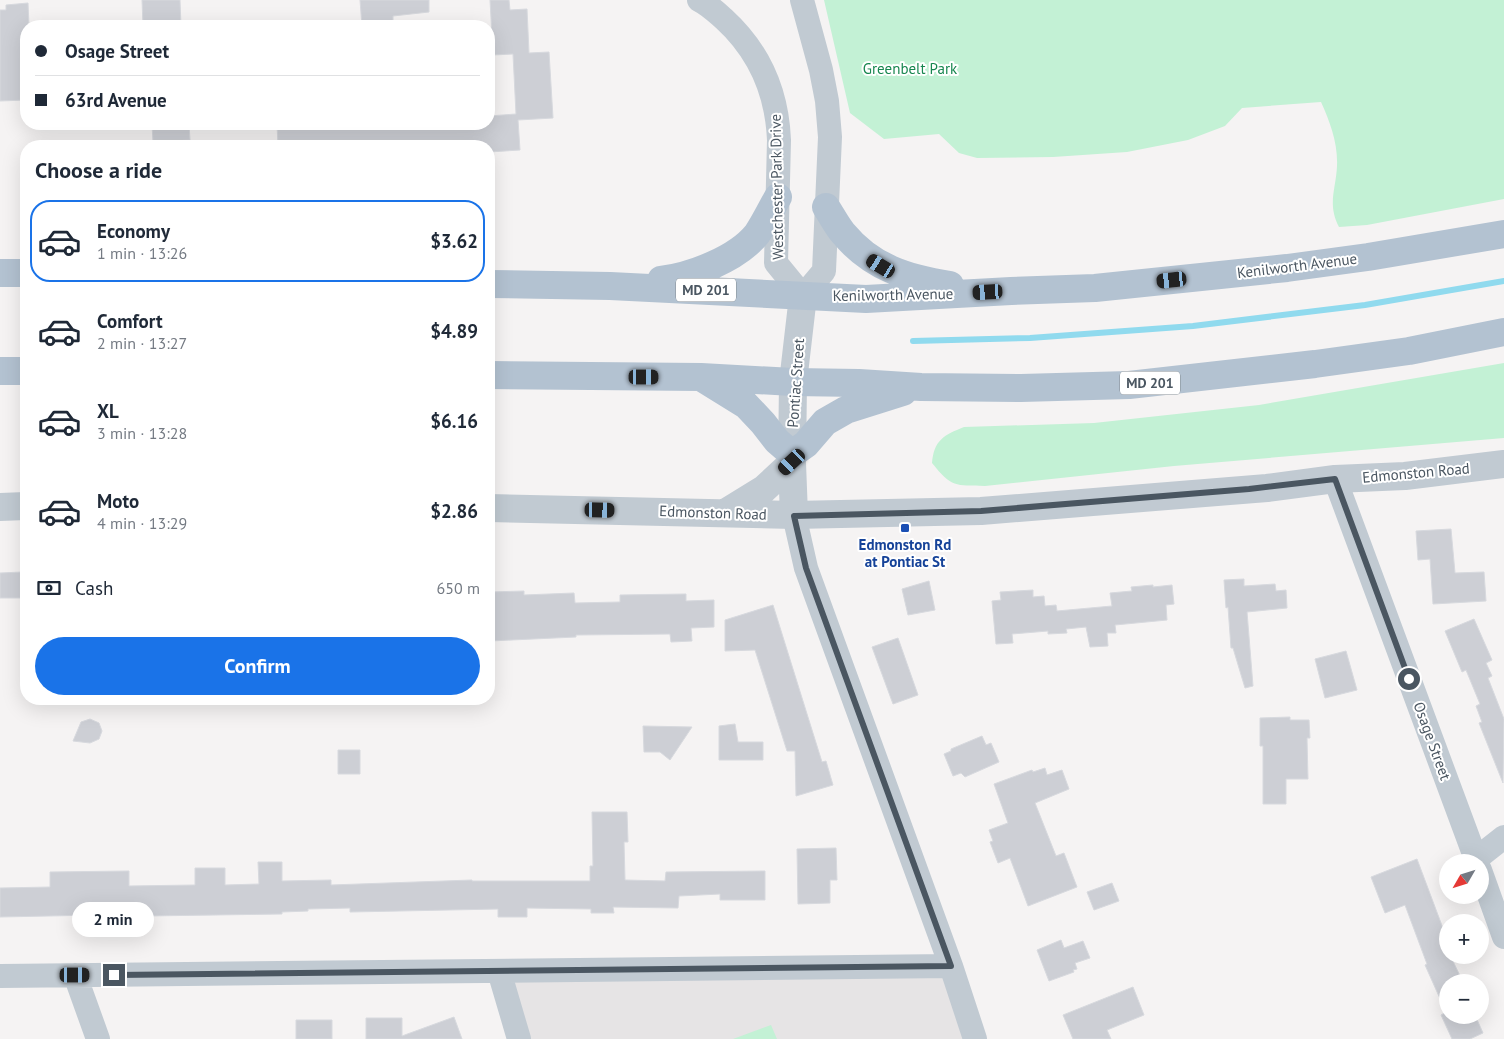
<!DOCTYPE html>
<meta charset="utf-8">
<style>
:root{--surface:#fff;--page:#f6f6f7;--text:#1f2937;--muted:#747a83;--line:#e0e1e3;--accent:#1a73e8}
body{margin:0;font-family:"PT Sans",sans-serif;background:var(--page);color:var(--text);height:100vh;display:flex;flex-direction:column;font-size:19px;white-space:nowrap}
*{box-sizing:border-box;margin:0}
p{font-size:16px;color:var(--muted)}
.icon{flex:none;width:28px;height:28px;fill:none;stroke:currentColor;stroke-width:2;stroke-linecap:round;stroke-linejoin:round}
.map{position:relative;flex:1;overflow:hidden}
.panel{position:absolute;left:20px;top:140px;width:475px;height:565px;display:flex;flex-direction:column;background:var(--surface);border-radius:20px;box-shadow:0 5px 20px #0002}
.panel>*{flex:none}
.guide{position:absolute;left:20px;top:20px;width:475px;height:110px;border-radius:20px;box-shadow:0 5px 20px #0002;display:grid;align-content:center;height:110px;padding:0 15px;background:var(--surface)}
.needle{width:32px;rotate:231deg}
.tools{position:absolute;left:1439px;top:854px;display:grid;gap:10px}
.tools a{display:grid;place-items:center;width:50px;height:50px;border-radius:50%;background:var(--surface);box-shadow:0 5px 20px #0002;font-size:25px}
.end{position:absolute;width:22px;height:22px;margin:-11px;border:6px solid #4a5661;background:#fff;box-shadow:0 0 0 2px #fff}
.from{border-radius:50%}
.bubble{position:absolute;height:35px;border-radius:18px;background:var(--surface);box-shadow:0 5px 20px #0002;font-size:16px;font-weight:700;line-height:35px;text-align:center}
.car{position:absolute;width:15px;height:30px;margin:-15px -8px;border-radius:6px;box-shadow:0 0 4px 1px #0007;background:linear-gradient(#222 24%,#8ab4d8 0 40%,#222 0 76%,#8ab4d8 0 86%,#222 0)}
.guide b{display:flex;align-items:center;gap:18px;height:48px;font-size:19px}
.guide b+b{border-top:1px solid var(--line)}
.guide i{width:12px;height:12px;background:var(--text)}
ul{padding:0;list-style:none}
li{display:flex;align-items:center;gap:15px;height:82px;margin:0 10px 8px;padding:0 5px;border:2px solid transparent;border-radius:20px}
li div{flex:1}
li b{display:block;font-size:19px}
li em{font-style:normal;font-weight:700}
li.current{border-color:var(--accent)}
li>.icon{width:45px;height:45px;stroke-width:1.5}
h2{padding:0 15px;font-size:22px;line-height:60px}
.pay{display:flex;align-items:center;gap:12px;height:55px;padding:0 15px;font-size:19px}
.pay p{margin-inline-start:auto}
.action{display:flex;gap:10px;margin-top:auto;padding:10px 15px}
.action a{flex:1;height:58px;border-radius:30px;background:var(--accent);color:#fff;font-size:20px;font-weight:700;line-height:58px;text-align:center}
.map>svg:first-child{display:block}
.education{fill:#e6e4e5}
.green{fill:#c3f1d5}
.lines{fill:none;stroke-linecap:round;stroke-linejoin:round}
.stream{stroke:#90daee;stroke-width:6}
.building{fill:#cdcfd5;stroke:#d7d9de}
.minor{stroke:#c1cad2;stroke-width:24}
.tertiary{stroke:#c1cad2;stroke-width:28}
.primary{stroke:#b3c2d1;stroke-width:28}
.route{stroke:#4a5661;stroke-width:6}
.transit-dot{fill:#1a4fb4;stroke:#fff;stroke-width:2}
.labels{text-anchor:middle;stroke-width:4;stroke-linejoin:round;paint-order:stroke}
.shield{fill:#fff;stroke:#808990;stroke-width:1}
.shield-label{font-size:14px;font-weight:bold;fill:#4a5661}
.park-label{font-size:15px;fill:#17864f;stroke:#fff}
.street-label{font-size:15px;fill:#4a5661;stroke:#fff}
.transit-label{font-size:15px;font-weight:bold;fill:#164399;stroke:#fff}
</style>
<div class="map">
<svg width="1504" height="1039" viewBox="0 0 1504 1039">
<rect width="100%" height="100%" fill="#f5f3f3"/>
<path class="education" d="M 951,966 L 975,1039 L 519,1039 L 499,971 Z"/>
<path class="green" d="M 824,0 L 1504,0 L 1504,199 L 1367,225 L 1339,227 C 1327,204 1336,189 1337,166 C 1338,143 1330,122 1321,102 L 1242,108 L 1225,126 L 1188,140 L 1127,152 L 1053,157 L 977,158 L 959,153 L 939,134 L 884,139 L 850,113 Z
M 1504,363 L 1504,438 L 1174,466 L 985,486 C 955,485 952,488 932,463 C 934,440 944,435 964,427 L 1094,423 L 1259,405 Z
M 771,1025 L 777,1039 L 733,1039 Z"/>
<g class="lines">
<path class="stream" d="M 913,341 L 1030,338 L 1193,326 L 1365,305 L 1504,281"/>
</g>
<path class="building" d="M 142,0 L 180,0 L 181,26 L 143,26 Z
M 360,0 L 429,0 L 429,12 L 393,16 L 393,26 L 362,26 Z
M 490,0 L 509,0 L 510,10 L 527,9 L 529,53 L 549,52 L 553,118 L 518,120 L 520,150 L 489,152 L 489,146 L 365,146 L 365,145 L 278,146 L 277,124 L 489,124 L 489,116 L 516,114 L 513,54 L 493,55 Z
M 28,3 L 29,26 L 26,26 L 26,100 L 0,101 L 0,10 L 6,10 L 6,5 Z
M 152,124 L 189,124 L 190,140 L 153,142 Z
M 1451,529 L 1455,573 L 1484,572 L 1486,601 L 1433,604 L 1430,559 L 1418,560 L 1416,531 Z
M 22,572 L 22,598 L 0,598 L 0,573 Z
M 1244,579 L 1244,586 L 1275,584 L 1276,591 L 1286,590 L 1287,608 L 1247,612 L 1253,686 L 1245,688 L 1233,648 L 1231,648 L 1228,607 L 1226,608 L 1224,580 Z
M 929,581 L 935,610 L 908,615 L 902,589 Z
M 1153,585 L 1153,587 L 1172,585 L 1174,604 L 1166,605 L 1167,620 L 1115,625 L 1116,633 L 1107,633 L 1108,646 L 1090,647 L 1086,627 L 1066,629 L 1067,633 L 1048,634 L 1048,631 L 1012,634 L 1013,643 L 996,644 L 992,601 L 1001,600 L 1000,592 L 1033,590 L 1033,597 L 1044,596 L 1045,606 L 1056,605 L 1057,611 L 1112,606 L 1110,593 L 1132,591 L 1131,587 Z
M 524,591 L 524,595 L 574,593 L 575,603 L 620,602 L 620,595 L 686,594 L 686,601 L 714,600 L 714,627 L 691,628 L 692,641 L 671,642 L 670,634 L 576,635 L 576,637 L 490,641 L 489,592 Z
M 773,605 L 822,762 L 826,761 L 833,785 L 796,796 L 795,751 L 787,751 L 755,650 L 725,651 L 725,620 Z
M 1474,619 L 1492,660 L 1486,663 L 1492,676 L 1488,678 L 1504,719 L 1503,783 L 1479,723 L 1482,722 L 1476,706 L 1480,704 L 1466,670 L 1462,672 L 1445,631 Z
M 898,638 L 918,695 L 893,704 L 872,647 Z
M 1346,651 L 1357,690 L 1325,698 L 1315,659 Z
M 1290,717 L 1290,720 L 1309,720 L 1310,738 L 1307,738 L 1308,779 L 1286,779 L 1286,804 L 1263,804 L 1263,746 L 1260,746 L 1260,718 Z
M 90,719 L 99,723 L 102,731 L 99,739 L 90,743 L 73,741 L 81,722 Z
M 735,724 L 738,742 L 763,742 L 763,760 L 719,760 L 719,726 Z
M 643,726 L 692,727 L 670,760 L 660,752 L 644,752 Z
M 982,736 L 986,745 L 991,743 L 999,762 L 965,777 L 961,773 L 953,776 L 944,754 L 951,751 L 951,749 Z
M 338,750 L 360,750 L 360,774 L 338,774 Z
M 1045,768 L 1047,775 L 1062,770 L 1069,789 L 1035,803 L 1056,856 L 1064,853 L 1077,887 L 1028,906 L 1010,858 L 998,863 L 990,842 L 993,841 L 989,830 L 1008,823 L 994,784 L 1032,770 L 1033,772 Z
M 592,812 L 627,812 L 628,842 L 624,842 L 625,880 L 665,881 L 666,872 L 765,871 L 765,900 L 720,900 L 720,894 L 679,896 L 678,908 L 613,907 L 614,913 L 591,913 L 591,909 L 527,908 L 527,917 L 498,917 L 498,909 L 350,912 L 350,908 L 308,909 L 308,911 L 282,912 L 282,914 L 147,916 L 147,914 L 0,917 L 0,888 L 50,887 L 50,872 L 129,871 L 129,886 L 195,885 L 195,868 L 225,868 L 225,885 L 259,884 L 258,862 L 282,862 L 282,881 L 331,880 L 331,885 L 472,880 L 472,881 L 590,881 L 590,866 L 593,866 Z
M 836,848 L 837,880 L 830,880 L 830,903 L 798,904 L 797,849 Z
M 1417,859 L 1447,939 L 1444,940 L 1448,948 L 1448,955 L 1450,955 L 1463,982 L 1448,982 L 1448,1015 L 1475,1015 L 1483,1033 L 1470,1039 L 1452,1039 L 1441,1015 L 1446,1012 L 1425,965 L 1427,964 L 1405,905 L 1385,913 L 1371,877 Z
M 1112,883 L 1119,901 L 1094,910 L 1087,892 Z
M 1061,940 L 1064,948 L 1083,941 L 1090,958 L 1075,963 L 1077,969 L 1073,970 L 1074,972 L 1049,981 L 1037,950 Z
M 1133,987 L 1144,1015 L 1107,1030 L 1111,1039 L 1073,1039 L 1063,1015 Z
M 454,1017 L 462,1039 L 366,1039 L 366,1018 L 402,1018 L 402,1036 Z
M 296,1020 L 332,1020 L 332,1039 L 296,1039 Z"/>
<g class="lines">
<path class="minor" d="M 699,0 C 709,5 716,12 724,19 C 760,52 777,92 779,140 L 776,263 L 803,296 L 824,271 L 830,137 L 827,101 L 821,70 L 802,0
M 1335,479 L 1477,862
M 794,515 L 806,568 L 951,966 L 975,1039
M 1476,859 L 1504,837
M 1480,870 L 1504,937
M 499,971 L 519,1039
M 75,975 L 98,1039
M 0,976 L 951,966"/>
<path class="tertiary" d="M 0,507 L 26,506
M 489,508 L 794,515 L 981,511 L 1267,488 L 1335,479 L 1405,476 L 1504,464
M 725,513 L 764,489 L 792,463
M 794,515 L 792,463 L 793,382 L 803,296"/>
<path class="primary" d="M 826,207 C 832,216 837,226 843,233 C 872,268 907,278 950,285
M 0,273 L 26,273
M 661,280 C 692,276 737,259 757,234 C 765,222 771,209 778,197
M 489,284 L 610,286 L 866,299 L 1011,291 L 1095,288 L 1287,268 L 1368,257 L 1504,234
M 0,371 L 26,371
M 489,375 L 701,377 L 793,382 L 859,383 L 921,387 L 1021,388 L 1129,385 L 1315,364 L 1409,351 L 1504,332
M 704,379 L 746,405 L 763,423 L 777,441 L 792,454 L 806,444 L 825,422 L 846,410 L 903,392"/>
</g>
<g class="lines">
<path class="route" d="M 114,975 L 951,966 L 806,568 L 794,516 L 981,511 L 1249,489 L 1335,479 L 1409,679"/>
</g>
<rect class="transit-dot" x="900" y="523" width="10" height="10" rx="2.5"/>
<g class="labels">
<g class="shield">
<rect x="676" y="278.5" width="60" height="23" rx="4"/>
<rect x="1120" y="371.5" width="60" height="23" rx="4"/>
</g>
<g class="shield-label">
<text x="706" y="295">MD 201</text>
<text x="1150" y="388">MD 201</text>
</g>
<g class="park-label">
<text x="910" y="74">Greenbelt Park</text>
</g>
<g class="street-label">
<text transform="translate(777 187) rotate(-91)" y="5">Westchester Park Drive</text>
<text transform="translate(1297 266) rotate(-7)" y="5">Kenilworth Avenue</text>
<text transform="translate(893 295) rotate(-1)" y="5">Kenilworth Avenue</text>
<text transform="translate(796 383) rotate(-86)" y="5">Pontiac Street</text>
<text transform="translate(1416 473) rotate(-5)" y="5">Edmonston Road</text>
<text transform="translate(713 513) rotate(2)" y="5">Edmonston Road</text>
<text transform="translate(1432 741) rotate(70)" y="5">Osage Street</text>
</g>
<g class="transit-label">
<text x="905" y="550">Edmonston Rd<tspan x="905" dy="17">at Pontiac St</tspan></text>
</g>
</g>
</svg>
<div class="tools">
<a><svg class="needle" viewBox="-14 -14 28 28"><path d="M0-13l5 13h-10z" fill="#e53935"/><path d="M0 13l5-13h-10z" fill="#747a83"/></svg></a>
<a>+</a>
<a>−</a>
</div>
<i class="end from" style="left:1409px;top:679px"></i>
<i class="end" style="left:114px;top:975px"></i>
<div class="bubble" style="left:72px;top:902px;width:82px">2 min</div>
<i class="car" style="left:881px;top:266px;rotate:301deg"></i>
<i class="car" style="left:1172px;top:280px;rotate:264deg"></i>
<i class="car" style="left:988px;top:292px;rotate:267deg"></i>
<i class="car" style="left:644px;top:377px;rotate:90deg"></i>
<i class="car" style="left:792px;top:462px;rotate:227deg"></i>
<i class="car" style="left:600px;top:510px;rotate:91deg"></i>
<i class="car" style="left:75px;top:975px;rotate:90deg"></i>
<div class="guide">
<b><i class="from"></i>Osage Street</b>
<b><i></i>63rd Avenue</b>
</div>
<section class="panel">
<h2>Choose a ride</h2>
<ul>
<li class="current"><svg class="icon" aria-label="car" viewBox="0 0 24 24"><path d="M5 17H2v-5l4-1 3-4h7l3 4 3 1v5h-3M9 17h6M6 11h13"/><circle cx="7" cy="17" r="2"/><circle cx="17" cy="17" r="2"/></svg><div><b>Economy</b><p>1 min · 13:26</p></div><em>$3.62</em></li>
<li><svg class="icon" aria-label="car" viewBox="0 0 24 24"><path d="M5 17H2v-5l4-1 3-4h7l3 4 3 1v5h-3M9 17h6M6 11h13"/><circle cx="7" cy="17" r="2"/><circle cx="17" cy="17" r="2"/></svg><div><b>Comfort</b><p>2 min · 13:27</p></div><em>$4.89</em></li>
<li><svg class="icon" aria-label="car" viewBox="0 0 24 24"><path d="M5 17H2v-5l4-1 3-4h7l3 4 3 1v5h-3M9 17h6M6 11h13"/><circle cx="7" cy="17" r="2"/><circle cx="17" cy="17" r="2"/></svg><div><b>XL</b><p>3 min · 13:28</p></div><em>$6.16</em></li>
<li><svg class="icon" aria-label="car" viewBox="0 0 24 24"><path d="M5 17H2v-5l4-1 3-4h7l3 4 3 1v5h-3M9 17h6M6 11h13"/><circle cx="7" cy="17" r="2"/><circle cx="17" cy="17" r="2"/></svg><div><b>Moto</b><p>4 min · 13:29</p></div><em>$2.86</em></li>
</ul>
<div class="pay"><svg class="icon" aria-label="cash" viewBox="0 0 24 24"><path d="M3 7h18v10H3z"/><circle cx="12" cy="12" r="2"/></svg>Cash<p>650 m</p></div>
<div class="action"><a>Confirm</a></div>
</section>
</div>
